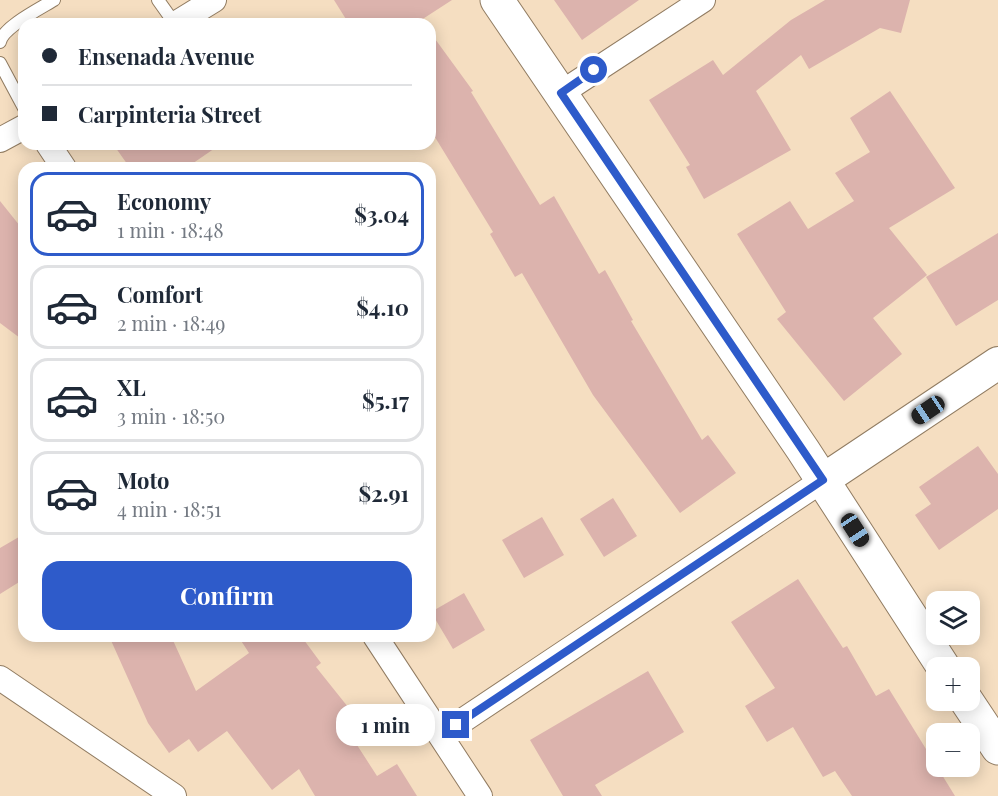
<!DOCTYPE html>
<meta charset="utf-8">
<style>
:root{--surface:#fff;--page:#f6f6f7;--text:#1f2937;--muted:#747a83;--line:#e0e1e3;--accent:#2e5bca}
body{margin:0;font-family:"Playfair Display",serif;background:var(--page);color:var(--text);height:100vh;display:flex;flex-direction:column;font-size:22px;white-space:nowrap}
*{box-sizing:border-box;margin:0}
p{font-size:20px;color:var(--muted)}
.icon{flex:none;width:33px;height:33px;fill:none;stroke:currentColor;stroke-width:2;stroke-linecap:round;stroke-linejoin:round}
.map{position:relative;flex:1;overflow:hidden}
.side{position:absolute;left:18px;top:162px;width:418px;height:480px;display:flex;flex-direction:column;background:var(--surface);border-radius:18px;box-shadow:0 3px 15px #0003}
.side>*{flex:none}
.guide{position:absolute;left:18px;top:18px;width:418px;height:132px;border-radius:18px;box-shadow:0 3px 15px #0003;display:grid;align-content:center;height:132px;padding:0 24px;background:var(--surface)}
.buttons{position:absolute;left:926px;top:591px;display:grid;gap:12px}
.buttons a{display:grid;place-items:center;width:54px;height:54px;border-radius:12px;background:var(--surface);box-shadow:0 3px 15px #0003;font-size:30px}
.end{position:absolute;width:27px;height:27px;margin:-14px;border:8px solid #2e5bca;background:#fff;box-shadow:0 0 0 3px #fff}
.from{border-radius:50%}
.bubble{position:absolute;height:42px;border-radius:18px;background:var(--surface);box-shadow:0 3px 15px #0003;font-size:20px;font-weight:700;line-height:42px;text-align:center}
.car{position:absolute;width:18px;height:36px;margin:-18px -9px;border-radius:8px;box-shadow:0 0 4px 2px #0007;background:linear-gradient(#222 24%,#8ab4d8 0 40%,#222 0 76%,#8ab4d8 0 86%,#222 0)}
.guide b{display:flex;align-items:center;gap:21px;height:57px;font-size:22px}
.guide b+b{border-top:2px solid var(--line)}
.guide i{width:15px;height:15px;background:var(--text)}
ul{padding:10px 0 0;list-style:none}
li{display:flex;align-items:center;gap:18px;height:84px;margin:0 12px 9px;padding:0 12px;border:3px solid var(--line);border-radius:18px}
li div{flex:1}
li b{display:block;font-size:22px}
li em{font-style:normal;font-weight:700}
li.active{border-color:var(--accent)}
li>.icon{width:54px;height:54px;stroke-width:1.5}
.primary-button{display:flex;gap:12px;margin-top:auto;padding:12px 24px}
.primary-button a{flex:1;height:69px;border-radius:18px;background:var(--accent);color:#fff;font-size:24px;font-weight:700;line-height:69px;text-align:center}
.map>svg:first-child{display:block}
.building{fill:#dcb3ad}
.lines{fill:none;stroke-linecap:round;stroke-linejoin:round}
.service-casing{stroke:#917c62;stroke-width:14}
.minor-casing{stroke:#917c62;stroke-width:26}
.tertiary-casing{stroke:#917c62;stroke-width:34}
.secondary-casing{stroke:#917c62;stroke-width:35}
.service{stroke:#fff;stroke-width:12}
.minor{stroke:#fff;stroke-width:24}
.tertiary{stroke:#fff;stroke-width:32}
.secondary{stroke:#fff;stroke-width:33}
.route{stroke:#2e5bca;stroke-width:8}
</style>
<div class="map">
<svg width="998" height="796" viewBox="0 0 998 796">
<rect width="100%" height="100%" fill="#f5dec1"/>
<path class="building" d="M 334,0 L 452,0 L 415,24 L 349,24 Z
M 554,0 L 639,0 L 582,40 Z
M 825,0 L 910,0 L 901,33 L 880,28 L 809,69 L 801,55 L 756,91 L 791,150 L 704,199 L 686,167 L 690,165 L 649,100 L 713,60 L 723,75 L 791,20 Z
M 430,32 L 473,91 L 471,92 L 540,205 L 554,196 L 599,274 L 605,270 L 633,320 L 631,321 L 702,440 L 708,435 L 736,473 L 680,513 L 593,395 L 522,273 L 515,277 L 490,234 L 493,232 L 430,129 Z
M 890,91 L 955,188 L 889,228 L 927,275 L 873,318 L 902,354 L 844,401 L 777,319 L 786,312 L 737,234 L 790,201 L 808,229 L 854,201 L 835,173 L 870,152 L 850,118 Z
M 113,144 L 221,144 L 186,168 L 130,168 Z
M 0,201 L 24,231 L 24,341 L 0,323 Z
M 998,233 L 998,300 L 956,326 L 926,277 Z
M 978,446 L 998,474 L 998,509 L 939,550 L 915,515 L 931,504 L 919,487 Z
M 613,498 L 637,536 L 604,557 L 580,519 Z
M 542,517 L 564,555 L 524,578 L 502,540 Z
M 24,534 L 24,579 L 0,594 L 0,548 Z
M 798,579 L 843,648 L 847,646 L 876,696 L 889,689 L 955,796 L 852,796 L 835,771 L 823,777 L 793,727 L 767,742 L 745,706 L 775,688 L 731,622 Z
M 464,593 L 485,630 L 453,649 L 431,612 Z
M 109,636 L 171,636 L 196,691 L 249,653 L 238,636 L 301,636 L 321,663 L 316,667 L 360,722 L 348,731 L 377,776 L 397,764 L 417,796 L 315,796 L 299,769 L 272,790 L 227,731 L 198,752 L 189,739 L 169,753 L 148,723 Z
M 648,671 L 684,732 L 595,785 L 602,796 L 563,796 L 530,740 Z"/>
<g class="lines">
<defs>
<path id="service" d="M 158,0 L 175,24
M 0,42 C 3,27 41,8 54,0
M 0,63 L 24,108"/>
<path id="minor" d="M 175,24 L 214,0
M 561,93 L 703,0
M 0,140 L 24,127
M 48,144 L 64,168
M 375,636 L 480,796
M 0,678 L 174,796
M 441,735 L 823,480"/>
<path id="tertiary" d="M 823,480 L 998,363"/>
<path id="secondary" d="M 497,0 L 803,450 L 944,668
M 966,700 L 998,748"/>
</defs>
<use href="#service" class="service-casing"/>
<use href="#minor" class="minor-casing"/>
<use href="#tertiary" class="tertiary-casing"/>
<use href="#secondary" class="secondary-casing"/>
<use href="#service" class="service"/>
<use href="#minor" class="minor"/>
<use href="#tertiary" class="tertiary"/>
<use href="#secondary" class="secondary"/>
</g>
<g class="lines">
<path class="route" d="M 456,725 L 823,480 L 561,93 L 594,70"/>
</g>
</svg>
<div class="buttons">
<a><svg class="icon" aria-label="layers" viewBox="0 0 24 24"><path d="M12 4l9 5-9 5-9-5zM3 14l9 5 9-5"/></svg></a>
<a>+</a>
<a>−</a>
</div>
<i class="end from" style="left:594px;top:70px"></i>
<i class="end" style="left:456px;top:725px"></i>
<div class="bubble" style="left:336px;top:704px;width:99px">1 min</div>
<i class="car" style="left:928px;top:410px;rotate:236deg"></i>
<i class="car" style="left:855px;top:530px;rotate:147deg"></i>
<div class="guide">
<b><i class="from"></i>Ensenada Avenue</b>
<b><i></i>Carpinteria Street</b>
</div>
<section class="side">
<ul>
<li class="active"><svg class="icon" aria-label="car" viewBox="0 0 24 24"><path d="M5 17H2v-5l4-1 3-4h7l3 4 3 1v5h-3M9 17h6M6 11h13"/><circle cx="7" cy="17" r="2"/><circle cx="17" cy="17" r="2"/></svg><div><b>Economy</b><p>1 min · 18:48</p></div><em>$3.04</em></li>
<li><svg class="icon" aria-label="car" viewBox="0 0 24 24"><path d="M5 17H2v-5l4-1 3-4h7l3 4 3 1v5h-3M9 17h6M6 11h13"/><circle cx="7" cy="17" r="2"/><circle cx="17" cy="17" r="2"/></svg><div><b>Comfort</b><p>2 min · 18:49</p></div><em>$4.10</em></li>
<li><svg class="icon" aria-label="car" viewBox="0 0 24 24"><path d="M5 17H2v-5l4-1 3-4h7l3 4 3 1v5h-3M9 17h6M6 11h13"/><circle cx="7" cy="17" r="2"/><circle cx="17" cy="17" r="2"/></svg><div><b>XL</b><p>3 min · 18:50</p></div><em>$5.17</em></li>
<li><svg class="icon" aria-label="car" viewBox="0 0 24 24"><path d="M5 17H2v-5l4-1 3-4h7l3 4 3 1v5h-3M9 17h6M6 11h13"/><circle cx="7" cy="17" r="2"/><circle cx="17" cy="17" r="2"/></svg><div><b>Moto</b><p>4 min · 18:51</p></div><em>$2.91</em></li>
</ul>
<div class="primary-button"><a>Confirm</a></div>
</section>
</div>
